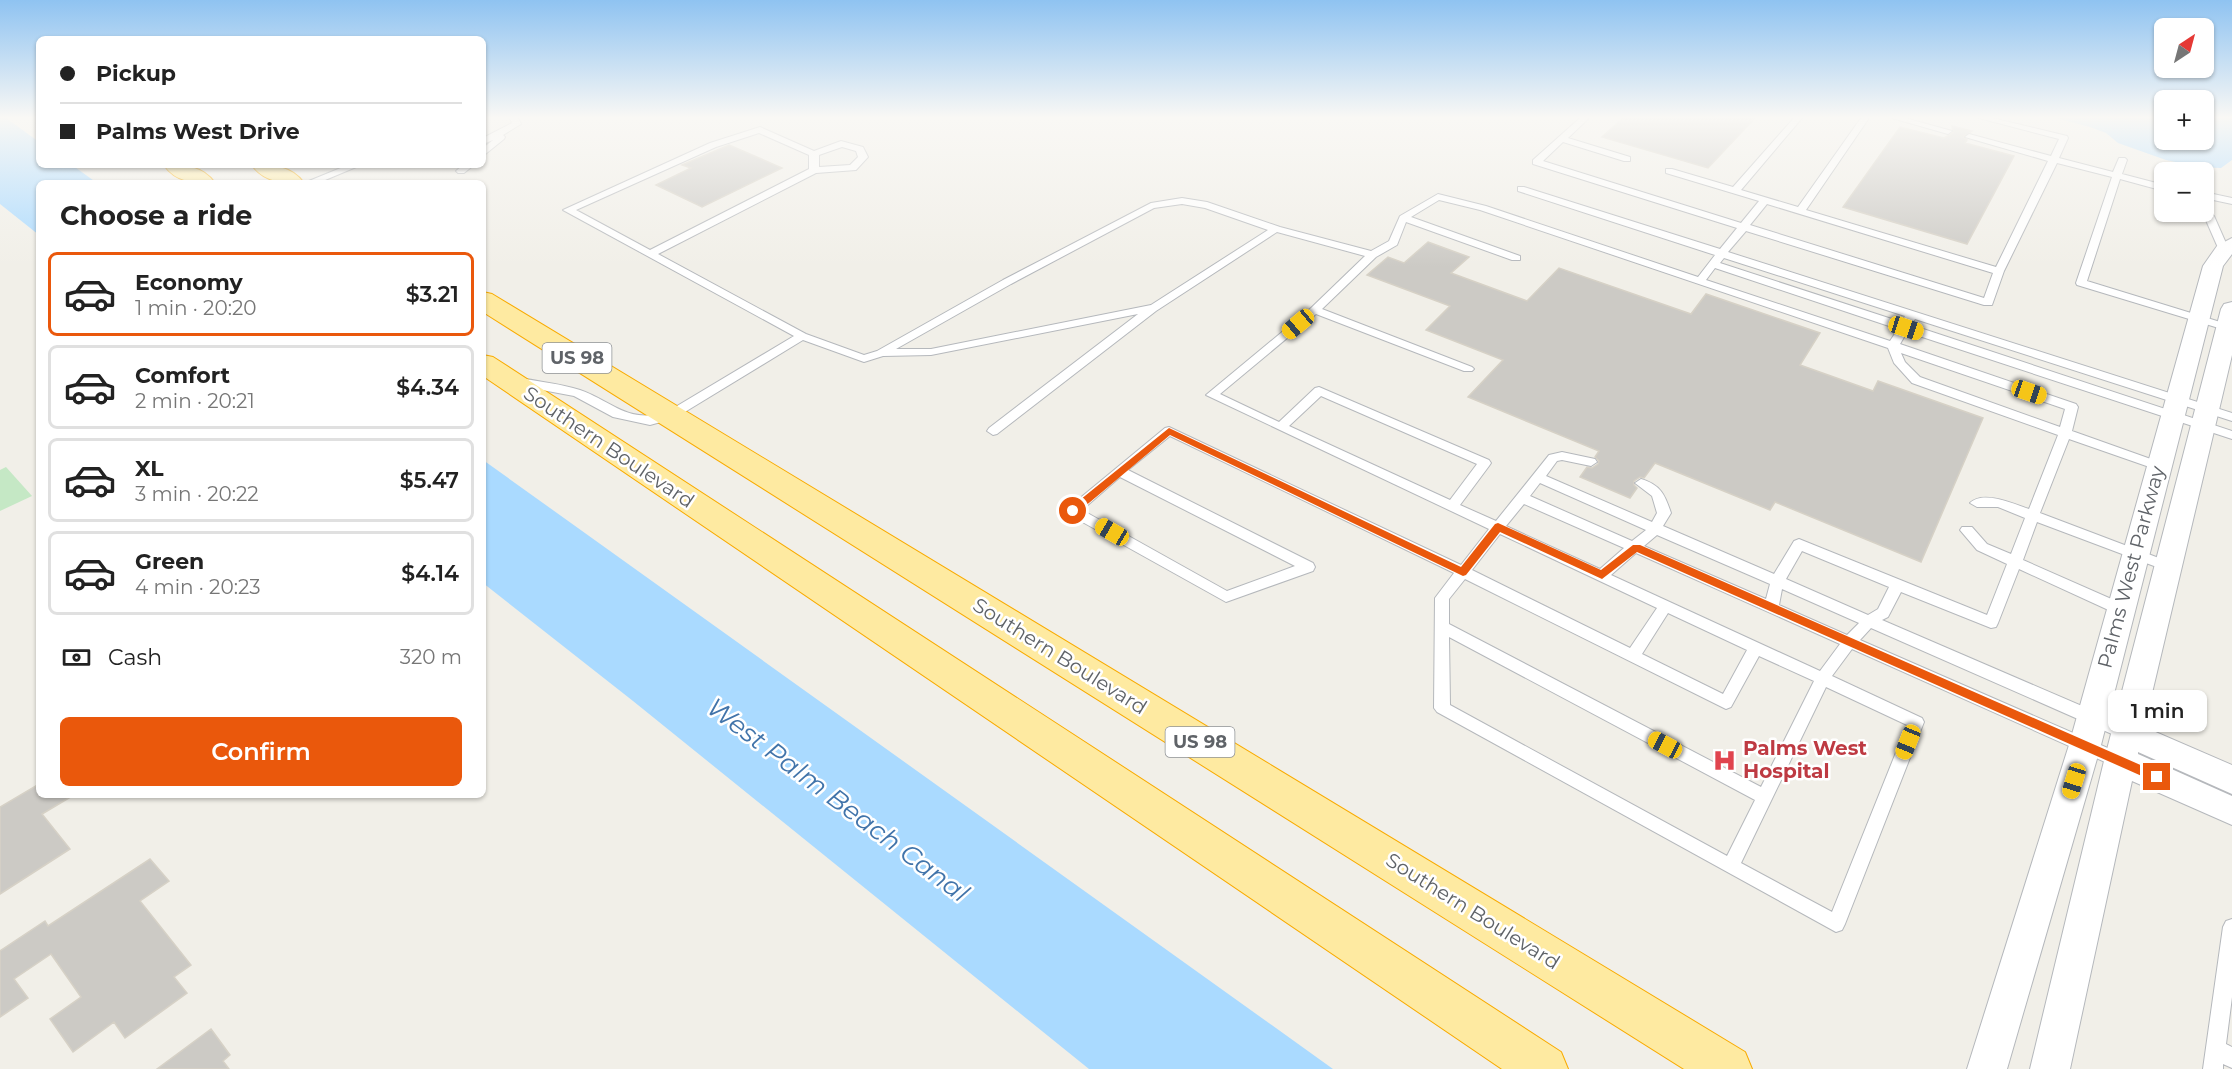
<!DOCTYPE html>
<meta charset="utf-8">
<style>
:root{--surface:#fff;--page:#f2f2f2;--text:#222;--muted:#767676;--line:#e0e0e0;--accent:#ea580c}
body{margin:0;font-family:Montserrat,sans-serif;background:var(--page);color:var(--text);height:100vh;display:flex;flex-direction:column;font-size:22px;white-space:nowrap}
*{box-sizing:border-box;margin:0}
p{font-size:20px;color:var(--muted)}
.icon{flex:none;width:33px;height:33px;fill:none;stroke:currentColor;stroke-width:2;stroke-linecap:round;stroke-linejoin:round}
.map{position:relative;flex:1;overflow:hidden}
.details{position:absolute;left:36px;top:180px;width:450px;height:618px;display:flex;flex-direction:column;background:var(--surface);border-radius:9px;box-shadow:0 2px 4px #0004}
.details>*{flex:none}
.top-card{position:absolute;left:36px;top:36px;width:450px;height:132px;border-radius:9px;box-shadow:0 2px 4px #0004;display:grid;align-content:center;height:132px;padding:0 24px;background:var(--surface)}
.needle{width:39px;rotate:36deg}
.fabs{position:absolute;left:2154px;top:18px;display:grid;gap:12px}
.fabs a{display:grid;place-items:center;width:60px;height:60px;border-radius:9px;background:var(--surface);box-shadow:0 2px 4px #0004;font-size:30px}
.end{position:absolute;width:27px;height:27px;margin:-14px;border:8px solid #ea580c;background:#fff;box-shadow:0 0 0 3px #fff}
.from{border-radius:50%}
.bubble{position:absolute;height:42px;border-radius:9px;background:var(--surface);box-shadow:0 2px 4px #0004;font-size:20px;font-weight:600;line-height:42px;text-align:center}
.car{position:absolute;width:18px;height:36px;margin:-18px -9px;border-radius:8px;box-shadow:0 0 4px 2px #0007;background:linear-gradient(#f5c518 24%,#345 0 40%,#f5c518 0 76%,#345 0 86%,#f5c518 0)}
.top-card b{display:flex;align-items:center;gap:21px;height:57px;font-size:22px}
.top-card b+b{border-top:2px solid var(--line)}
.top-card i{width:15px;height:15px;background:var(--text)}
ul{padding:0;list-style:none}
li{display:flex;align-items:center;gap:18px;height:84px;margin:0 12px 9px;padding:0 12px;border:3px solid var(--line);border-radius:9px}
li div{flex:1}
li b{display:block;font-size:22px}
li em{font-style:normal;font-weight:600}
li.selected{border-color:var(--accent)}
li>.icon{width:54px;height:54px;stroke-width:1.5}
h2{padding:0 24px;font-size:27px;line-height:72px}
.pay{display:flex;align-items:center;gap:15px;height:66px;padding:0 24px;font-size:22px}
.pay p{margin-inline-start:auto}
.cta{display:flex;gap:12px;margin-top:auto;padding:12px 24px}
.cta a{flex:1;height:69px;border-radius:9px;background:var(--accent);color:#fff;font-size:24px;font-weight:600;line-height:69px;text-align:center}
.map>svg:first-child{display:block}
.green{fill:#c5e8c5}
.water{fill:#aadaff}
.building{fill:#cccac5;stroke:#d6d1c6;stroke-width:1.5}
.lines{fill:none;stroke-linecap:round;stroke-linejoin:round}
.service-casing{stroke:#b5b8bc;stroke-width:2}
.minor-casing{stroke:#b5b8bc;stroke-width:2}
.trunk-casing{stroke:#f9ab00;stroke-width:2}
.service{fill:#fff;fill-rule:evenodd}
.minor{fill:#fff;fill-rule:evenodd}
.trunk{fill:#feeaa1;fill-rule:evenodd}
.route{fill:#ea580c}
.labels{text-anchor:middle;stroke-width:5;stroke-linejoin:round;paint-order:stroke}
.shield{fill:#fff;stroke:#8f9295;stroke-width:1.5}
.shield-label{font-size:18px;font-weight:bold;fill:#5f6368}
.street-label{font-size:20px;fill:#5f6368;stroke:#fff}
.health-label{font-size:20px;font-weight:bold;fill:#be3a42;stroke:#fff;text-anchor:start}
.near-water-label{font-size:26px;font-style:italic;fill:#4174aa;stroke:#fff}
</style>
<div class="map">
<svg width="2232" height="1069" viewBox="0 0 2232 1069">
<rect width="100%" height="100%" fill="#f1efe8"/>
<path class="green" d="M 6,467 L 32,496 L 0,511 L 0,470 Z"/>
<path class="water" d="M 0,118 L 6,118 L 39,142 L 39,165 L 72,165 L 97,183 L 39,183 L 39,235 L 0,204 Z
M 2056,118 L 2164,118 L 2164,140 L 2204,140 L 2204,118 L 2232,118 L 2232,160 L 2221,168 L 2199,167 L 2166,160 L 2118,143 L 2106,133 L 2090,127 Z
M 483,460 L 1333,1069 L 1089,1069 L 633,701 L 483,583 Z"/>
<path class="building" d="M 1623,118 L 1755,118 L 1708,168 L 1602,137 Z
M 1952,126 L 1972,131 L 1963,137 L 1967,140 L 1965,143 L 2014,156 L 1967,244 L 1843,207 L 1900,127 L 1944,138 L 1953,133 Z
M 729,145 L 782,168 L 702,207 L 656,185 L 691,168 L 682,165 Z
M 1428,242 L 1469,257 L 1451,273 L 1527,301 L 1559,268 L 1691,314 L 1706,294 L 1820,333 L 1800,365 L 1873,391 L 1878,381 L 1983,418 L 1921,562 L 1775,502 L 1770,510 L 1655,463 L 1644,478 L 1640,477 L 1634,481 L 1634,485 L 1637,488 L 1630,498 L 1580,477 L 1587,467 L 1592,468 L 1598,464 L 1599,461 L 1595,457 L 1599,451 L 1468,397 L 1503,360 L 1426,330 L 1450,306 L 1367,275 L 1388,257 L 1404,263 Z
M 39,784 L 39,795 L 74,795 L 42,814 L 70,849 L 0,894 L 0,807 Z
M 150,859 L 169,881 L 140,901 L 191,965 L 174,977 L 187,993 L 125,1038 L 114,1022 L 73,1052 L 50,1019 L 81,997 L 51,954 L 14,979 L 28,998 L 0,1017 L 0,951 L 45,921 L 48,926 Z
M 211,1029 L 230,1055 L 223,1061 L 229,1069 L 157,1069 Z"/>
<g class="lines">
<defs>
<path id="service" d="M 510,118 L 518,118 L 521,124 L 503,135 L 505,137 L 504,139 L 483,156 L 483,148 L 493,140 L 483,144 L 483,138 L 512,123 Z
M 1580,118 L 1589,118 L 1568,138 L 1630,157 L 1630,161 L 1624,161 L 1563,142 L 1543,161 L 1741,223 L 1759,201 L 1666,173 L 1666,169 L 1672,169 L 1733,187 L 1794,118 L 1802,118 L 1741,190 L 1798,207 L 1861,118 L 1869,118 L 1806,210 L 1996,267 L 2048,161 L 1965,137 L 1969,134 L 2051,156 L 2059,139 L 1979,118 L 1992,118 L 2067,136 L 2068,138 L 2059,158 L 2113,172 L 2119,158 L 2125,158 L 2127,160 L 2122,174 L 2164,185 L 2164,191 L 2120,179 L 2087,281 L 2230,325 L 2232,327 L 2230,329 L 2222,329 L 2077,285 L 2076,283 L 2112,177 L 2057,163 L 2004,271 L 1992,305 L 1984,305 L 1746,231 L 1728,252 L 2232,413 L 2232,421 L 1915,319 L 1911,325 L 2232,431 L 2232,439 L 1907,332 L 1900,344 L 2076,404 L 2078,407 L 2072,431 L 2162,463 L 2164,466 L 2158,470 L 2069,439 L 2040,513 L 2172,563 L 2174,566 L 2172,569 L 2162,569 L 2037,522 L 2023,560 L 2125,605 L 2127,609 L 2125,613 L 2115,613 L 2019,569 L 1998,623 L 1996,627 L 1991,628 L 1901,592 L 1888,617 L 1882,620 L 2133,728 L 2135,733 L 2133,738 L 2127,739 L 2121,738 L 1871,628 L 1860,640 L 2126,756 L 2128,761 L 2126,766 L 2120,768 L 2114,766 L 1852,649 L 1832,676 L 1922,718 L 1924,722 L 1845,924 L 1842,930 L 1836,932 L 1437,712 L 1434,708 L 1435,598 L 1454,573 L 1170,436 L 1128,470 L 1313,563 L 1315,567 L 1313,571 L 1226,602 L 1068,514 L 1066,511 L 1068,508 L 1165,428 L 1169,427 L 1461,565 L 1489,529 L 1206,395 L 1311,308 L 1365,256 L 1277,232 L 1156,311 L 997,434 L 993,435 L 987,431 L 989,428 L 1138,314 L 931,355 L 883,356 L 864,362 L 803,340 L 675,418 L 650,425 L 613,417 L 574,396 L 521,386 L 515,382 L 521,378 C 540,382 562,384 580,390 C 614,402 627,424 667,412 L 794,336 L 563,210 L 710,143 L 760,127 L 814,151 L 841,141 L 863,147 L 868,157 L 856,170 L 816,173 L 658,254 L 806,334 L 864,355 L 877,351 L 1003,280 L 1151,203 L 1182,198 L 1207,202 L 1280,227 L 1371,251 L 1389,241 L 1400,216 L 1438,194 L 1486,206 L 1698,277 L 1715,255 L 1518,191 L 1518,187 L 1524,187 L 1720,249 L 1737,228 L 1533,164 L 1533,160 ZM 759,133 L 809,155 L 809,169 L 650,250 L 576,210 L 716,147 ZM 842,147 L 856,151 L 858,157 L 850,165 L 819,167 L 819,155 ZM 1439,200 L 1480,210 L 1888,348 L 1894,363 L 1912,383 L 2058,435 L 2029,509 C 2014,504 1983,490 1970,503 L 1977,507 L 1998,507 L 2025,518 L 2011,554 L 1987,544 L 1972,527 L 1962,527 L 1960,530 L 1977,550 L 2007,564 L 1987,615 L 1799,539 L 1794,541 L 1774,574 L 1663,526 L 1671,513 C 1665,495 1661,485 1641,479 L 1635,483 L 1652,496 L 1657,513 L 1652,522 L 1546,476 L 1557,461 L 1562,460 L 1591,466 L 1597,462 L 1595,459 L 1562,452 L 1549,455 L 1496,521 L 1460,505 L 1489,466 L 1491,463 L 1489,460 L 1319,387 L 1315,388 L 1279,422 L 1220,394 L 1316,314 L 1464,371 L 1472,371 L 1474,369 L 1472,367 L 1322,309 L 1376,257 L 1397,245 L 1406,222 L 1512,260 L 1520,260 L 1520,256 L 1411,217 ZM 1182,204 L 1205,208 L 1268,230 L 1151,305 L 931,349 L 896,349 L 1011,284 L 1154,208 ZM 1767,204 L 1993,273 L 1984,298 L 1750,225 ZM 1724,258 L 1905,316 L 1901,322 L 1720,263 ZM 1715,268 L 1898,329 L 1890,341 L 1706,280 ZM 1901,353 L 2065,409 L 2060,427 L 1920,377 L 1905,362 ZM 1321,396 L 1477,464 L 1450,500 L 1289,426 ZM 1120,477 L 1295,566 L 1227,591 L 1082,510 ZM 1540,483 L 1646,530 L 1632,541 L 1530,496 ZM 1524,504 L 1624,548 L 1600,569 L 1506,526 ZM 1500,534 L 1657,608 L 1630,648 L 1472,570 ZM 1657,535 L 1770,584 L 1766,599 L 1644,546 ZM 1802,551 L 1889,587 L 1878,609 L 1868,615 L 1786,579 ZM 1636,553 L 1840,644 L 1820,671 L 1611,575 ZM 1465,579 L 1726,709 L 1731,707 L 1759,656 L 1814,681 L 1761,787 L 1449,624 L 1449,599 ZM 1782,589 L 1859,623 L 1847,635 L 1779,605 ZM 1668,613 L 1747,650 L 1723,694 L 1642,654 ZM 1449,637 L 1755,800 L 1727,856 L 1450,705 ZM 1826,687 L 1907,725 L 1832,912 L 1741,863 Z
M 1892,118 L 1905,118 L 1952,131 L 1948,134 Z
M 348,165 L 361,165 L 318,183 L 304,183 Z
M 463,165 L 474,165 L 464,173 L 458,173 L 456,171 Z
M 2204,192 L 2232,198 L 2232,204 L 2204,198 Z
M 2204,209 L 2214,216 L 2229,250 L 2228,252 L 2224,253 L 2219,250 L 2205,218 L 2198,212 L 2204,212 Z
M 2232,919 L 2232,997 L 2226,1044 L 2232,1047 L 2232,1068 L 2223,1064 L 2223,1069 L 2203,1069 L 2223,927 L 2226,921 Z"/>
<path id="minor" d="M 2232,238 L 2232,254 L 2223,266 L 2101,745 L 2007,1069 L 1967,1069 L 2069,745 L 2203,266 L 2217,246 Z
M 2232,302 L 2232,355 L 2144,727 L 2232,765 L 2232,794 L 2138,752 L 2138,754 L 2232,796 L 2232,825 L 2132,781 L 2070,1069 L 2030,1069 L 2104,761 L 2221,309 L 2224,304 Z"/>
<path id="trunk" d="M 164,165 C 183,165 202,165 215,183 C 195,183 176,183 164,165 Z
M 252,165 C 271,165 291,165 304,183 C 284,183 264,183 252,165 Z
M 483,292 L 492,294 L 1745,1052 L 1752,1069 L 1684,1069 L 483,312 Z
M 483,355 L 493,357 L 1561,1052 L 1568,1069 L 1502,1069 L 483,376 Z"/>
</defs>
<use href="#service" class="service-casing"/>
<use href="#minor" class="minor-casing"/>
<use href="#trunk" class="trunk-casing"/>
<use href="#service" class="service"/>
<use href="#minor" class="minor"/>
<use href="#trunk" class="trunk"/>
</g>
<linearGradient id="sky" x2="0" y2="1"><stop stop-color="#8fc3f1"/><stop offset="0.44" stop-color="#f9f8f5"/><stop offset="1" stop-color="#f9f8f5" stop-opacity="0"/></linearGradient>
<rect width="2232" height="267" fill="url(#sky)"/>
<path class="route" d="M 1169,428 L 1461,567 L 1495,524 L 1498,523 L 1601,570 L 1633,545 L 1640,545 L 2161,774 L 2163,777 L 2161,781 L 2153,781 L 1637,552 L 1602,579 L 1500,532 L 1466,575 L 1463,576 L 1170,435 L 1077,513 L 1070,513 L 1070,508 Z"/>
<defs>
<symbol id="hospital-bare" viewBox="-9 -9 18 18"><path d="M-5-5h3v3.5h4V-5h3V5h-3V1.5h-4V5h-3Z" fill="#e0444e" stroke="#fff" stroke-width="2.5" paint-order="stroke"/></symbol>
</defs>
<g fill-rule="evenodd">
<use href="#hospital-bare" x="1708" y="744" width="33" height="33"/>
</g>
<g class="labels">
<g class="shield">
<rect x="542.5" y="343" width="69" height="30" rx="4.5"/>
<rect x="1165.5" y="727" width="69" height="30" rx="4.5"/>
</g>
<g class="shield-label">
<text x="577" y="364">US 98</text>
<text x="1200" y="748">US 98</text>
</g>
<g class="street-label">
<text transform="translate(609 447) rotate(34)" y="7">Southern Boulevard</text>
<text transform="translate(2131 567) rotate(-75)" y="7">Palms West Parkway</text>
<text transform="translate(1060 656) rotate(32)" y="7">Southern Boulevard</text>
<text transform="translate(1473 911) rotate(32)" y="7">Southern Boulevard</text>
</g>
<g class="health-label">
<text x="1743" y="755">Palms West<tspan x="1743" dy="23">Hospital</tspan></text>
</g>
<g class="near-water-label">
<text transform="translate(838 800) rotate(37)" y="9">West Palm Beach Canal</text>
</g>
</g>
</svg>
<div class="fabs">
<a><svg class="needle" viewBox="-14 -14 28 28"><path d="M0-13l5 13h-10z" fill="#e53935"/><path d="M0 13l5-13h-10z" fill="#767676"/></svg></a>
<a>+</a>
<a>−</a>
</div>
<i class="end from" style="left:1073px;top:511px"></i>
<i class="end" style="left:2157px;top:777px"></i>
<div class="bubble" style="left:2108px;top:690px;width:99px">1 min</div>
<i class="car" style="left:1298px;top:324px;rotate:230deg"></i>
<i class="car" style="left:1906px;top:328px;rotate:108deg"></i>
<i class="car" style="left:2029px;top:392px;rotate:109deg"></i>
<i class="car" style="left:1112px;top:532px;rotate:300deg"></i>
<i class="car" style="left:1908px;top:742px;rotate:202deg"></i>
<i class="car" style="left:1665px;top:745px;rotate:298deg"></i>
<i class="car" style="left:2074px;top:781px;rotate:197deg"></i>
<div class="top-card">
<b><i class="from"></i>Pickup</b>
<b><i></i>Palms West Drive</b>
</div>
<section class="details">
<h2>Choose a ride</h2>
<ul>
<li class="selected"><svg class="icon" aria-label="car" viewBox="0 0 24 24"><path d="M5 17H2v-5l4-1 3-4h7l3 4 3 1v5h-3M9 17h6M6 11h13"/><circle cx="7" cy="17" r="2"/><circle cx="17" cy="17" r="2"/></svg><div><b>Economy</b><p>1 min · 20:20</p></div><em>$3.21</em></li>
<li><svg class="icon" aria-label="car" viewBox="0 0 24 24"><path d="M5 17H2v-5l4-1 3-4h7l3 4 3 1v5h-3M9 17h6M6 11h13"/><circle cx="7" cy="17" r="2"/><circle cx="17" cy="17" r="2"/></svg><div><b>Comfort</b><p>2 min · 20:21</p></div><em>$4.34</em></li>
<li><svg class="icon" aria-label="car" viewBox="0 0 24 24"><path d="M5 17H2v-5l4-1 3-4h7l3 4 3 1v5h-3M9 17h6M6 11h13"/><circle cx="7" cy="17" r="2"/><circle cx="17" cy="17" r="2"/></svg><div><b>XL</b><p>3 min · 20:22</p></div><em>$5.47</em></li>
<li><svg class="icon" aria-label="car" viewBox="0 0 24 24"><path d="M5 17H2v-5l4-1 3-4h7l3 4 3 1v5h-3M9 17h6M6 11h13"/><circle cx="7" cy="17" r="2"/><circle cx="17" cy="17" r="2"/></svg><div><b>Green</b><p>4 min · 20:23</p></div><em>$4.14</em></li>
</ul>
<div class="pay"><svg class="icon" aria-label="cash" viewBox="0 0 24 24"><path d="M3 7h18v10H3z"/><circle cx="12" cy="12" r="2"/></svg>Cash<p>320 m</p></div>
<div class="cta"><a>Confirm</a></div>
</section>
</div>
